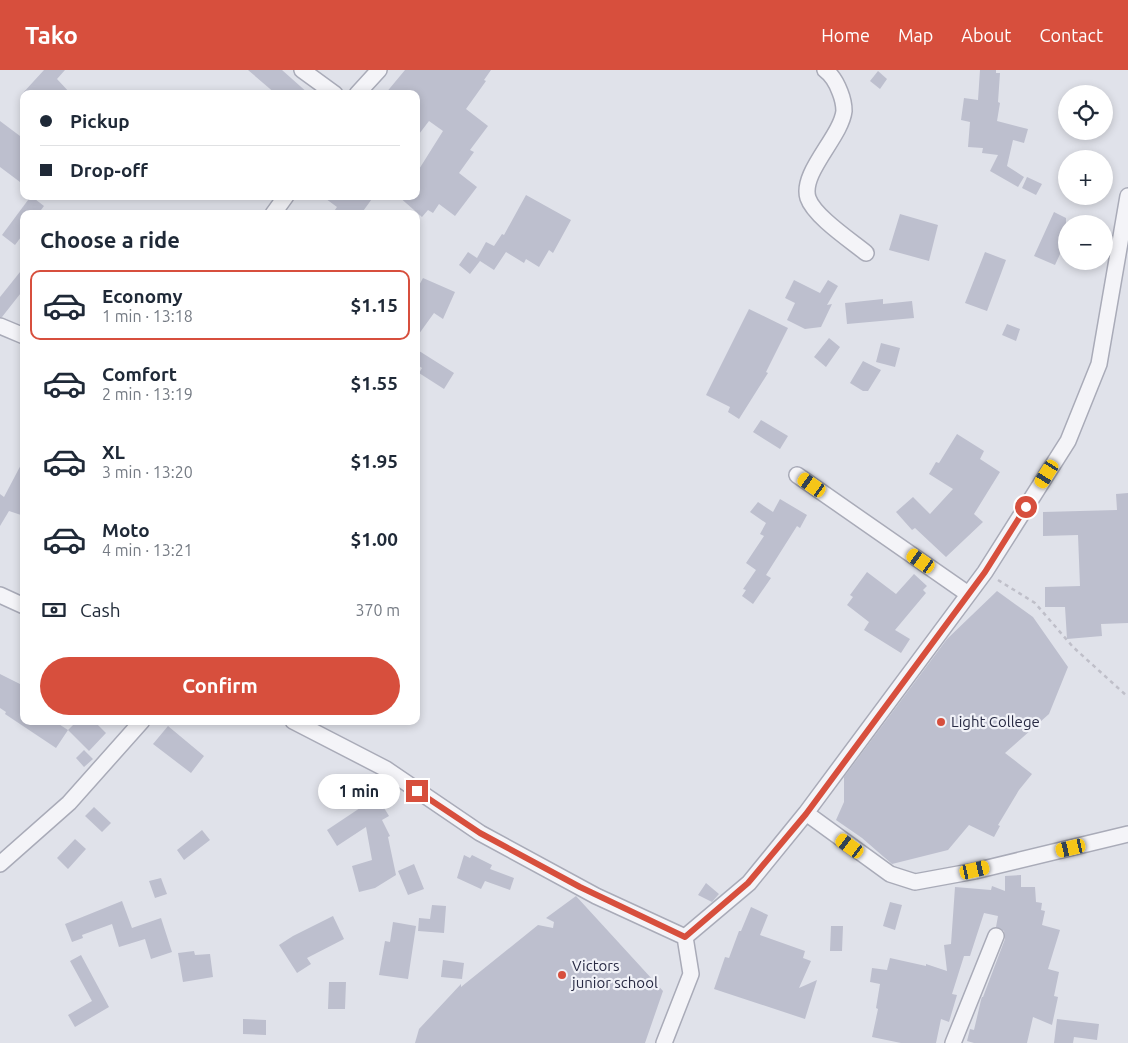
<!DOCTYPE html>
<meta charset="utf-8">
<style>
:root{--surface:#fff;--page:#f6f6f7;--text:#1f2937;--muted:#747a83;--line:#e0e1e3;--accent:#d74f3d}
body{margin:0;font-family:Ubuntu,sans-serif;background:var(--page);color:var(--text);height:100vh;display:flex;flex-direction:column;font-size:19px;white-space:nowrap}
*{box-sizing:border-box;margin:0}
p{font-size:16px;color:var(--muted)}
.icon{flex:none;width:28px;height:28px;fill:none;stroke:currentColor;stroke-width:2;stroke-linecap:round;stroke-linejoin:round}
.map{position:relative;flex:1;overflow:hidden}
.drawer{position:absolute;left:20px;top:140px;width:400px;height:515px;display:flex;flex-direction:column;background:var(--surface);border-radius:10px;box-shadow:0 2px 8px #0003}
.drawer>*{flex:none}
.hud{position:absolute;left:20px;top:20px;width:400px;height:110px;border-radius:10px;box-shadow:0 2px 8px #0003;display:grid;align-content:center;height:110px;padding:0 20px;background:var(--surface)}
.tools{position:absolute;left:1058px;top:15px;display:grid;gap:10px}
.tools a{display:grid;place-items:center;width:55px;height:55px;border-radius:50%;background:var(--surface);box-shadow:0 2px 8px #0003;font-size:25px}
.end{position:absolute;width:22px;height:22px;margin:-11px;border:6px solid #d74f3d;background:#fff;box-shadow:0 0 0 2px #fff}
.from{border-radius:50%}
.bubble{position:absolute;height:35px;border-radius:18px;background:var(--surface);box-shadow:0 2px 8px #0003;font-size:16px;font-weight:700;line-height:35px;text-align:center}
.car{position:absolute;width:15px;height:30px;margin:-15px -8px;border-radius:6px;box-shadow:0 0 4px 1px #0007;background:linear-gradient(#f5c518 24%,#345 0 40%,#f5c518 0 76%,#345 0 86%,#f5c518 0)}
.hud b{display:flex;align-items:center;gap:18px;height:48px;font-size:19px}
.hud b+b{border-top:1px solid var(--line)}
.hud i{width:12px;height:12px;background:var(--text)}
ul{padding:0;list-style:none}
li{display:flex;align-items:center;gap:15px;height:70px;margin:0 10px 8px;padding:0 10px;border:2px solid transparent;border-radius:10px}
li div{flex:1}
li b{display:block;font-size:19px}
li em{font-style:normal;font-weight:700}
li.active{border-color:var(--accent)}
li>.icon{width:45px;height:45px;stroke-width:1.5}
h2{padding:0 20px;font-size:22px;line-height:60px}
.pay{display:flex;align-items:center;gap:12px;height:55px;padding:0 20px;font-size:19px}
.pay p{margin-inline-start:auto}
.cta{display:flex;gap:10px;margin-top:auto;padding:10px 20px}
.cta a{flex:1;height:58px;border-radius:30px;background:var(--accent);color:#fff;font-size:20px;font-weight:700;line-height:58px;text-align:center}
header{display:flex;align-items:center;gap:30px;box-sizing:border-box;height:70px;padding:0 25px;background:var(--accent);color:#fff}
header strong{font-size:24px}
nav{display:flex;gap:28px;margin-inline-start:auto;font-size:18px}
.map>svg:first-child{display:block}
.building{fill:#bdbfce}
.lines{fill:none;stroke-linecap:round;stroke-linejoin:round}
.minor-casing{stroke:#a9abb8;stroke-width:18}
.path{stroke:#bfbfc9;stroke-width:2.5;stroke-dasharray:4 4;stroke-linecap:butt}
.minor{stroke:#f4f4f8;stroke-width:15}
.route{stroke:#d74f3d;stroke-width:6}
.poi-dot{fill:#d74f3d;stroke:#f0f1f7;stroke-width:2}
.labels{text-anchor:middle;stroke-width:4.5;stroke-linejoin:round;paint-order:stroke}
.poi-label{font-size:15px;fill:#282a43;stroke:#f0f1f7;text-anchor:start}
</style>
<header>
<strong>Tako</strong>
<nav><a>Home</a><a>Map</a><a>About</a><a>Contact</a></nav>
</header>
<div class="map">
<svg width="1128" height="973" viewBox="0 0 1128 973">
<rect width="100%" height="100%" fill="#e0e2ea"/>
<path class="building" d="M 44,0 L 65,0 L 57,9 L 71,24 L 22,24 Z
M 248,0 L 282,0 L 309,24 L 276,24 Z
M 405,0 L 491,0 L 484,10 L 486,11 L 466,39 L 488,56 L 470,80 L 474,82 L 459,103 L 477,117 L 455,146 L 439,134 L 433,143 L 428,140 L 422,147 L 398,126 L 416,126 L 416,104 L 443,61 L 429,51 L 416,68 L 416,24 L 385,24 Z
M 980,0 L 996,0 L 996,3 L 1000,3 L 998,32 L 1000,33 L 997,51 L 1028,59 L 1024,73 L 1013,70 L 1007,96 L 1024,107 L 1018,117 L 990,101 L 998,85 L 982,83 L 983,78 L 968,77 L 970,52 L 961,50 L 964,28 L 978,30 Z
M 878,1 L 887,9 L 880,19 L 870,11 Z
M 0,51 L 24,69 L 24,115 L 0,97 Z
M 1027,107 L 1042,114 L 1036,125 L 1022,118 Z
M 526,125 L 571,150 L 553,183 L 549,180 L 539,197 L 526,189 L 524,193 L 506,182 L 494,200 L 480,191 L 470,204 L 459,195 L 468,182 L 477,188 L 486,172 L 494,176 L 502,164 L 504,165 Z
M 31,126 L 44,136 L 38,144 L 24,144 L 24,163 L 15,175 L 2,165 Z
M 322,126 L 374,126 L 361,144 L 332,144 L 337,137 Z
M 1054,142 L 1066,148 L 1066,171 L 1055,195 L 1034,186 Z
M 900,144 L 938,155 L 929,191 L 889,180 Z
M 985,182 L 1006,190 L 987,241 L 965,233 Z
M 24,197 L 24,219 L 2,247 L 0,247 L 0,227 Z
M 423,208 L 455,222 L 443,249 L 434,243 L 416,268 L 416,221 Z
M 794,210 L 820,223 L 828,210 L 838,216 L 827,235 L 832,234 L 821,257 L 805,259 L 787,250 L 795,233 L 785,228 Z
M 883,229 L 883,234 L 912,231 L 914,248 L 847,254 L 845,233 Z
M 749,239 L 788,258 L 766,302 L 768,303 L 739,349 L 728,342 L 730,337 L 706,325 Z
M 1007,254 L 1020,259 L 1016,271 L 1002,265 Z
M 829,268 L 840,277 L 826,297 L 814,287 Z
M 881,273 L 900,278 L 895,297 L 876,292 Z
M 416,279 L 454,303 L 444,319 L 419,303 L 422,298 L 416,294 Z
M 863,291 L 881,300 L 868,321 L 863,321 L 850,313 Z
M 761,350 L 788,366 L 780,379 L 753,362 Z
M 957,364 L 984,381 L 980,389 L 1000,402 L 974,444 L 983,452 L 946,487 L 915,458 L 912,460 L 896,442 L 913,427 L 930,444 L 953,419 L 929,404 L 936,392 L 939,393 Z
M 24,389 L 24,446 L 9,441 L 0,456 L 0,424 L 4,427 Z
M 1128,423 L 1128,553 L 1101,554 L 1102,566 L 1067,569 L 1065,537 L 1045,537 L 1045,517 L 1080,516 L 1078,465 L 1043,466 L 1043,442 L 1117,440 L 1116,424 Z
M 780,429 L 807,445 L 800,458 L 797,456 L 766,505 L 771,508 L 753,534 L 742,526 L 746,520 L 743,519 L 756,500 L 746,493 L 764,466 L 760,464 L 766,453 L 750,442 L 758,432 L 773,442 Z
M 867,502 L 896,524 L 914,504 L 927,516 L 923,520 L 926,523 L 895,560 L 910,569 L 901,583 L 864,560 L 869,552 L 847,535 L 853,527 L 850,525 Z
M 997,521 L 1033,547 L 1068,597 L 1049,644 L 1005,683 L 1032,704 L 1019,720 L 998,755 L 1000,756 L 994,767 L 969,755 L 948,780 L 892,794 L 862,768 L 836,750 L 844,732 L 844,707 L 947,569 Z
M 0,604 L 24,616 L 24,651 L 54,651 L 68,660 L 56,678 L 5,644 L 6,642 L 0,638 Z
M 77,651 L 94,651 L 106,663 L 89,681 L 68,660 Z
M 168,656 L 204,686 L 191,703 L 153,674 Z
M 84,680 L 93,689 L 84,697 L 76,688 Z
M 362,710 L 377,729 L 378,728 L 389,746 L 382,750 L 390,766 L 388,767 L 396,805 L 375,818 L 359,822 L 352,796 L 372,790 L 366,757 L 337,776 L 327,760 L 363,736 L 350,720 Z
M 94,737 L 111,753 L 102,762 L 85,746 Z
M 202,760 L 210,770 L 184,790 L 177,780 Z
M 75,769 L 86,779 L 68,799 L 57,788 Z
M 464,785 L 470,788 L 472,785 L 492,795 L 490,799 L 514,808 L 510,820 L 485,811 L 481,819 L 457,808 Z
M 414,794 L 424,819 L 408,825 L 398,801 Z
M 1021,805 L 1021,817 L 1035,817 L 1036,832 L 1042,833 L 1041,840 L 1045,841 L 1042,855 L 1060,860 L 1048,899 L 1059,902 L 1054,926 L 1058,927 L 1052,955 L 1033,947 L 1027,973 L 974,973 L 967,971 L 970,959 L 974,960 L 981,930 L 982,927 L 983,927 L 1005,869 L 1004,861 L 996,857 L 998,846 L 984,843 L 970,886 L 964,886 L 952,924 L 957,925 L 949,952 L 941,949 L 936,973 L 901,973 L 872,967 L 878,939 L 876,938 L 880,914 L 870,912 L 872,898 L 887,900 L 890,888 L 926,896 L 926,894 L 947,901 L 944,875 L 951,874 L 955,817 L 991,820 L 992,816 L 1005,821 L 1005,806 Z
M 161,808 L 167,824 L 155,828 L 149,811 Z
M 706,813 L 719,824 L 712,832 L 698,825 Z
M 576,826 L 663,921 L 645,973 L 415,973 L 419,959 L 461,914 L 461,917 L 538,855 L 553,858 L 554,852 L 546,848 Z
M 122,831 L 132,858 L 161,848 L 172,882 L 151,889 L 145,869 L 119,877 L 112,854 L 82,865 L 83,868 L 72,872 L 65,854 Z
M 890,832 L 902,835 L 895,860 L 883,856 Z
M 432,835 L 446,836 L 444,863 L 418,861 L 419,848 L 430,849 Z
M 751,837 L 768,845 L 760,865 L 805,881 L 803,888 L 811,891 L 799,918 L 817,910 L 805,949 L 714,919 L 725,887 L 729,888 L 739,861 L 741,861 Z
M 333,846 L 344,869 L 307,888 L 311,894 L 297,903 L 279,875 L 293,866 Z
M 393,852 L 416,856 L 408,909 L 379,905 L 385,871 L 390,872 Z
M 831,856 L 843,856 L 842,881 L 830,881 Z
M 194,881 L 195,885 L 210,884 L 213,907 L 183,912 L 178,883 Z
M 81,885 L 109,937 L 75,957 L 68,945 L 92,931 L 70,891 Z
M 443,890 L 464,893 L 462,909 L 441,907 Z
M 329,912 L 346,912 L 345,939 L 328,939 Z
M 243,949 L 266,950 L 266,965 L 243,964 Z
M 1057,949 L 1099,954 L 1097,970 L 1074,967 L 1073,973 L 1054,973 Z"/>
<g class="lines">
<defs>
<path id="minor" d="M 302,0 L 335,24
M 825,0 C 832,5 837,14 840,22 C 842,27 844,35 844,41 C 841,67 800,103 808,128 C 814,146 850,170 866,183
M 357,24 L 379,0
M 273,144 L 286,126
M 0,256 L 24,266
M 797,405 L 968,524
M 0,525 L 24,536
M 293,651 L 386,699 L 480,763 L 596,826 L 685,867
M 806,743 L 890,804 L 915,812 L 975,801 L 1128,764
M 0,794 L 69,733 L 142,651
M 664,973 L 691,904 L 685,867 L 749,813 L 806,743 L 985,502 L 1068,371 L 1099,294 L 1128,126
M 953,973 L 996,866"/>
</defs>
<use href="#minor" class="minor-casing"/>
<path class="path" d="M 998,510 L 1035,533 L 1073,577 L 1128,627"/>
<use href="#minor" class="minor"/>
</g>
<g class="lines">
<path class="route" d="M 417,721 L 480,763 L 580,817 L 685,867 L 748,813 L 806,744 L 985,502 L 1026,437"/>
</g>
<g class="poi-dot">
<circle cx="941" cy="652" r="5"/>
<circle cx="562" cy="905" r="5"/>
</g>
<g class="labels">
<g class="poi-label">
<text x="951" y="657">Light College</text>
<text x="572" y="901">Victors<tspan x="572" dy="17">junior school</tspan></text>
</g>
</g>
</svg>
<div class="tools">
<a><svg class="icon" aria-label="locate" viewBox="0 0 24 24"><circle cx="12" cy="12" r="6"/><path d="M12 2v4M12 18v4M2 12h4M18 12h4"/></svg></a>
<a>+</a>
<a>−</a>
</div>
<i class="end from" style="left:1026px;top:437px"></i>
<i class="end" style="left:417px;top:721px"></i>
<div class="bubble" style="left:318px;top:704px;width:82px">1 min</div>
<i class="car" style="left:1047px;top:404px;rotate:212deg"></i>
<i class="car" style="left:812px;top:415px;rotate:305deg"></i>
<i class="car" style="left:921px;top:491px;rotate:305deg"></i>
<i class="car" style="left:850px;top:776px;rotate:306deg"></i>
<i class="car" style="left:1071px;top:778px;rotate:257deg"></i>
<i class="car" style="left:975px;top:800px;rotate:77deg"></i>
<div class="hud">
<b><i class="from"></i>Pickup</b>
<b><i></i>Drop-off</b>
</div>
<section class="drawer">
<h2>Choose a ride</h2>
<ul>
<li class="active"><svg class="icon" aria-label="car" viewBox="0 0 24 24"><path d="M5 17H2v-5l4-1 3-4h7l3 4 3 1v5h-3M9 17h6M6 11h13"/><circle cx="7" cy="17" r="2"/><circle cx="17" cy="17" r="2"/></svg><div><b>Economy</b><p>1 min · 13:18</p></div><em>$1.15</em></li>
<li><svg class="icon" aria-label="car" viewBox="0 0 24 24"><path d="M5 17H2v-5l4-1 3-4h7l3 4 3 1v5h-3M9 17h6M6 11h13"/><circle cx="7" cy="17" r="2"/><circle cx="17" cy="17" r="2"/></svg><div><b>Comfort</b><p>2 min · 13:19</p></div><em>$1.55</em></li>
<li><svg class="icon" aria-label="car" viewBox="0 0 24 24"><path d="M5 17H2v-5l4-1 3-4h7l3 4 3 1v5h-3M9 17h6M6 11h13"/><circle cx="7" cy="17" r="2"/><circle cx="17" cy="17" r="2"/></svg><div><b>XL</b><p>3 min · 13:20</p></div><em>$1.95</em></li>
<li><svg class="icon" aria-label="car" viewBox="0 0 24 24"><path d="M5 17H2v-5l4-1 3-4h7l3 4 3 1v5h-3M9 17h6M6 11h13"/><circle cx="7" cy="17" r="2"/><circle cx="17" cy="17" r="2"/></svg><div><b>Moto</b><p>4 min · 13:21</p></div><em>$1.00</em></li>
</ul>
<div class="pay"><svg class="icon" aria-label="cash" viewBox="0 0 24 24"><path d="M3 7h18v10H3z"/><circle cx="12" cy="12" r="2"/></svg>Cash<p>370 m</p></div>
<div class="cta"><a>Confirm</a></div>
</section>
</div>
